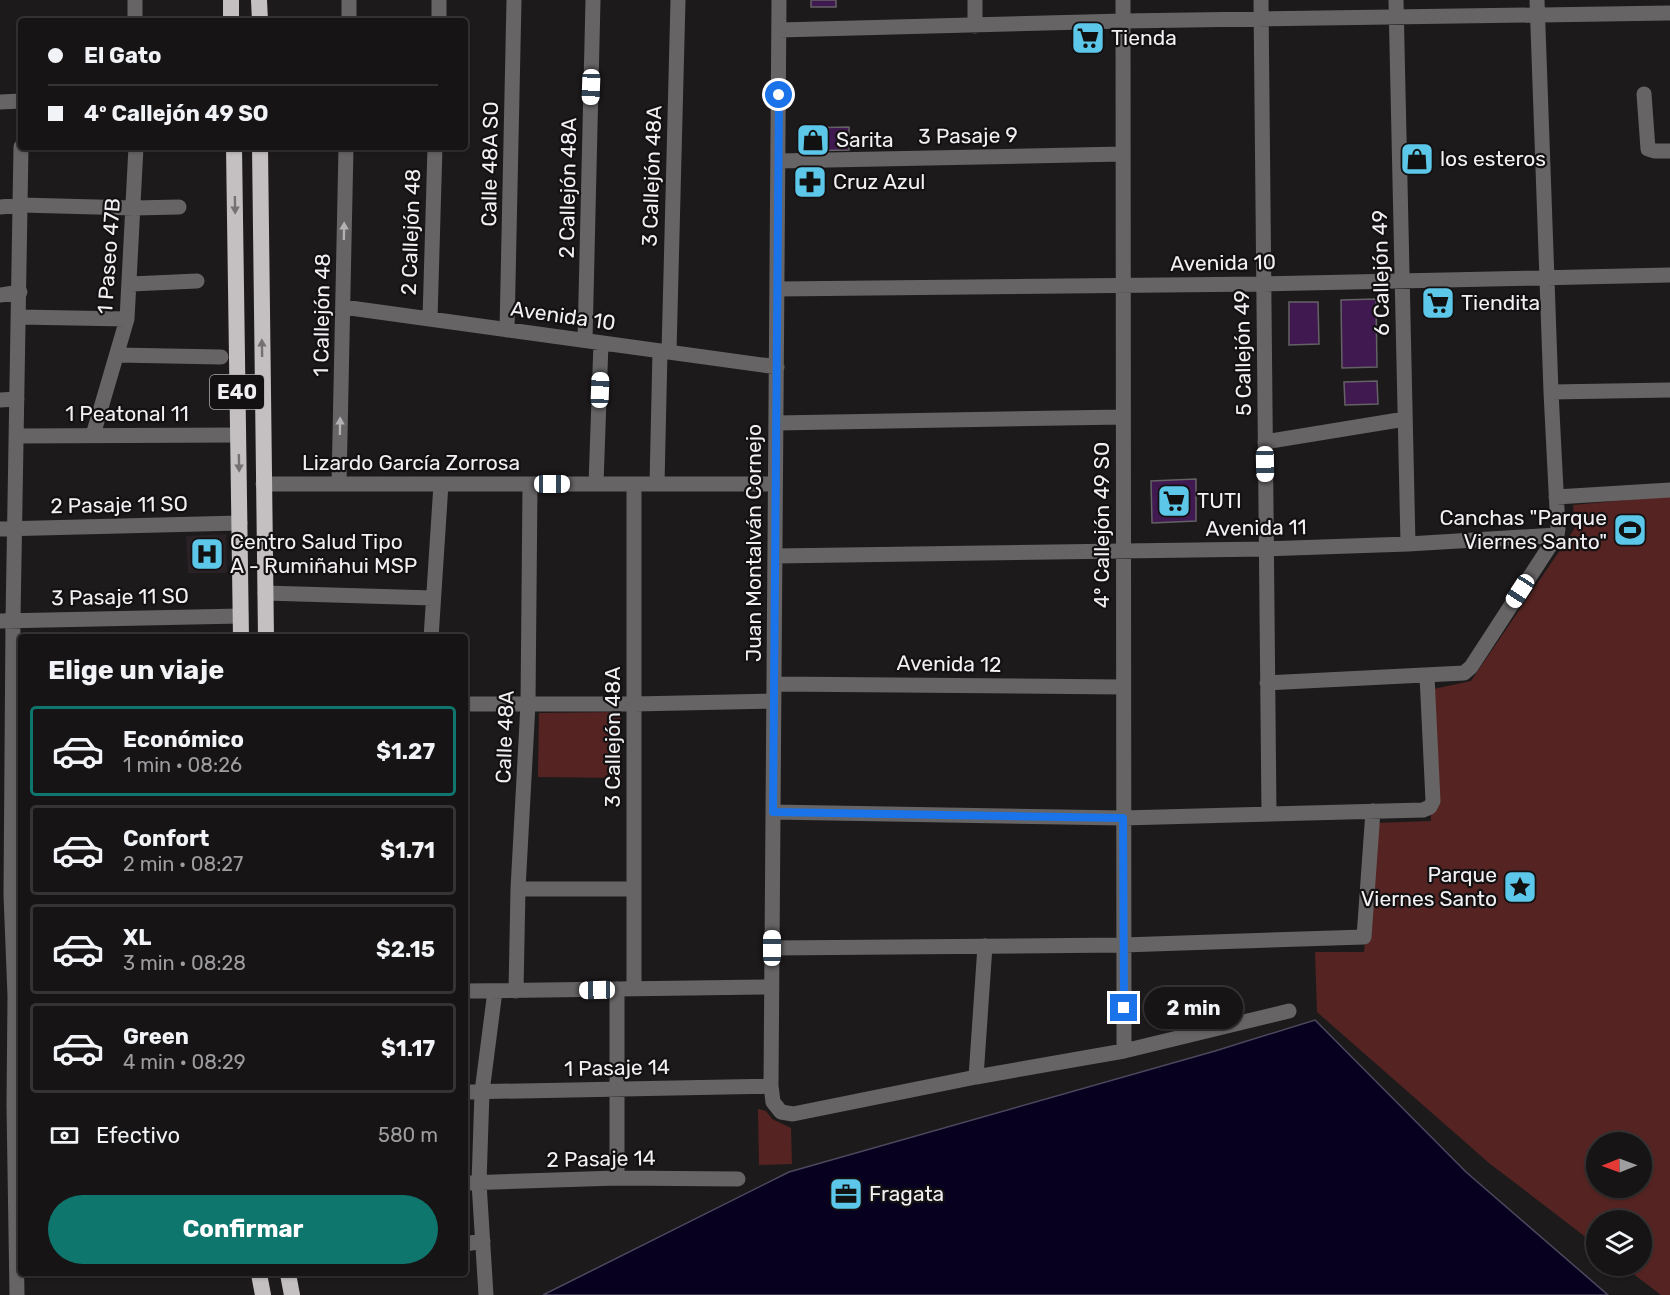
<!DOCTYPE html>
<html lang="es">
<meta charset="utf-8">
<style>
:root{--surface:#161415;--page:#232122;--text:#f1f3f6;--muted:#9e9ea0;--line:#353334;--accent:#0f766e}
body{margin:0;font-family:Rubik,sans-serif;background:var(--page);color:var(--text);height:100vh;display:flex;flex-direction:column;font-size:22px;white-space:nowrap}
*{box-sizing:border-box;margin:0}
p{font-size:20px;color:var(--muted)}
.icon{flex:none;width:33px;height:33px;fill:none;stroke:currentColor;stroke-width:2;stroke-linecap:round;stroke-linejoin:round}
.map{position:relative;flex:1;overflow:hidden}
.details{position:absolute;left:18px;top:634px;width:450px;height:642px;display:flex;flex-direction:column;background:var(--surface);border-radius:6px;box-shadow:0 2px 4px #0004,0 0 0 2px var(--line)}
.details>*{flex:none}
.banner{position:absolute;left:18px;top:18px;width:450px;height:132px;border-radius:6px;box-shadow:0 2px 4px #0004,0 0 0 2px var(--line);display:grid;align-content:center;height:132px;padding:0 30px;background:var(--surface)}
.needle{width:39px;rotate:269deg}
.fabs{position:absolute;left:1586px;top:1132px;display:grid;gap:12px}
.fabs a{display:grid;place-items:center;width:66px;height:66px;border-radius:50%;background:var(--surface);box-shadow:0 2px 4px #0004,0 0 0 2px var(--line);font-size:30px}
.end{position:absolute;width:27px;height:27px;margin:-14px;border:8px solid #1a73e8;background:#fff;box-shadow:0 0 0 3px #fff}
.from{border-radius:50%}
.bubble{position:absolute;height:42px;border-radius:21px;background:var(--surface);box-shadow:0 2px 4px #0004,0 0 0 2px var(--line);font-size:20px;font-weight:700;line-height:42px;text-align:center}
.car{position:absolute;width:18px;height:36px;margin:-18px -9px;border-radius:8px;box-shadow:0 0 4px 2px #0007;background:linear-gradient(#fff 24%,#345 0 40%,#fff 0 76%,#345 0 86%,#fff 0)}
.banner b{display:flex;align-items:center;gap:21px;height:57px;font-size:22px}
.banner b+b{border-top:2px solid var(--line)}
.banner i{width:15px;height:15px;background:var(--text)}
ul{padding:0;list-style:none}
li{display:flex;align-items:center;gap:18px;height:90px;margin:0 12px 9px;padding:0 18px;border:3px solid var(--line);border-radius:6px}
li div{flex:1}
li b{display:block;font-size:22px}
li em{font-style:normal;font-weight:700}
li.on{border-color:var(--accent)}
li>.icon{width:54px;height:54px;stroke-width:1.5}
h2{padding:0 30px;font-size:27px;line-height:72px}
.pay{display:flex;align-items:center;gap:15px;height:66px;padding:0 30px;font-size:22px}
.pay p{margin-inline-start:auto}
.cta{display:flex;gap:12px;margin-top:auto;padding:12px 30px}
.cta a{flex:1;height:69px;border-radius:36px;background:var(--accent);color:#fff;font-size:24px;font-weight:700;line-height:69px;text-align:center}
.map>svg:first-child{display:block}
.built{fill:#292126}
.green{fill:#552422;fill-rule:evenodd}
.water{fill:#07001e;stroke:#4e485e;stroke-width:1.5}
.building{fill:#411951;stroke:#646265;stroke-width:1.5}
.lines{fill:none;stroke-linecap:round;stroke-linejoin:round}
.minor{stroke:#666465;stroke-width:15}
.trunk{stroke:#c4bfc0;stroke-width:16}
.oneway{fill:#757172}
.oneway2{fill:#b3b1b3}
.route{stroke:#1a73e8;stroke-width:8}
.labels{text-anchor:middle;stroke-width:4.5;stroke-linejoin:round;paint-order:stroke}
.shield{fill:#141113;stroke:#afadaf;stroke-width:1.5}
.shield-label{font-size:20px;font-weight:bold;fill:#f2f0f2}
.poi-label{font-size:21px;fill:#f2f0f2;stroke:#141113;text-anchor:start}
.street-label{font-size:21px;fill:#f2f0f2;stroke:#141113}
</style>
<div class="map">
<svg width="1670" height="1295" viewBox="0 0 1670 1295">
<rect width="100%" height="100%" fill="#1d1a1c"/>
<path class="built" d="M 226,534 L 227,573 L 188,573 L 186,536 Z"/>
<path class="green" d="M 1670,496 L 1670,1295 L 1661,1295 L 1623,1266 L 1641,1266 L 1641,1221 L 1596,1221 L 1596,1245 L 1489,1163 L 1317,1012 L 1315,952 L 1364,952 L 1377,823 L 1431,821 L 1429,690 L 1471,681 L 1575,528 L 1573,505 ZM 1596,1143 L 1641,1143 L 1641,1188 L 1596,1188 Z
M 621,712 L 621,778 L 538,777 L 539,713 Z
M 758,1109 L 766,1111 L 772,1119 L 791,1128 L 792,1164 L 759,1165 Z"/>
<path class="water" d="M 1315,1020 L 1466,1172 L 1608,1295 L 543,1295 L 789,1172 L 1215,1051 Z"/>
<path class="building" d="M 811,0 L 836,0 L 836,7 L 811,7 Z
M 849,127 L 849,150 L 799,151 L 799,128 Z
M 798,171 L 823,171 L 823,193 L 798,193 Z
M 1376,299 L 1377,367 L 1342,368 L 1341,300 Z
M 1289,302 L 1318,302 L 1319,344 L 1289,345 Z
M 1377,381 L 1378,404 L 1345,405 L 1344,382 Z
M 1196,479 L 1196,521 L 1152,523 L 1151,481 Z"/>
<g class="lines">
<path class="minor" d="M 135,0 L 135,21
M 779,0 L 771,1086 L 773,1102 L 781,1112 L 793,1114 L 976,1077 L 1124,1051 L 1289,1011
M 975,0 L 975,26
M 1123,0 L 1124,1051
M 1261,0 L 1269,814
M 1396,0 L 1408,544
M 349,21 L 349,0
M 439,21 L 439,0
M 779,30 L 1123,21 L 1670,13
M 1644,94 L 1648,149 L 1654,151 L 1670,151
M 0,102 L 21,101
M 778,161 L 1123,154
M 0,207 L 21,205 L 134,208 L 179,207
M 131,284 L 197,281
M 777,289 L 1263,284 L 1670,275
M 0,295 L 20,292
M 343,307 L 777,367
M 19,317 L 127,319
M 430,319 L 435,147
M 507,330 L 514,0
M 585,340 L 593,0
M 669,352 L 678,0
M 117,355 L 221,357
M 1551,392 L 1670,390
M 0,400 L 17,399
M 776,423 L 1123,417
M 93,435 L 127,319 L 136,147
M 16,436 L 238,435
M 1265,442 L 1405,419
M 263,484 L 775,484
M 339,484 L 346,147
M 596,484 L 601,343
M 634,484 L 634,989
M 657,484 L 660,351
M 1556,497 L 1670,490
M 0,529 L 240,523
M 775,556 L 1266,549 L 1408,544 L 1557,535
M 265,593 L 433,598
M 0,621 L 241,616
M 431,638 L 441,484
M 1267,683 L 1464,673 L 1471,667 L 1557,535 L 1558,529 L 1551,392 L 1537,0
M 774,684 L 1123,687
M 465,704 L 634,704 L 774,701
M 773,812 L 1123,818 L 1423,810 L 1430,807 L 1433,801 L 1427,676
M 518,889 L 634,889
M 772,948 L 1123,945 L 1364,937 L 1373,811
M 465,991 L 771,987
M 516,991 L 518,889 L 528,704 L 530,484
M 976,1077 L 985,946
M 465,1092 L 771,1086
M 617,1178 L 617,989
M 465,1183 L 617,1178 L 738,1179
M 465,1244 L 483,1241
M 17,1295 L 14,1106 L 15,996 L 11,895 L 13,620 L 21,147
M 486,1295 L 479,1183 L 482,1092 L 495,991"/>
<path class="trunk" d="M 231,0 L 231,21
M 259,0 L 260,21
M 234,147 L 241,638
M 260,147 L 266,638
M 259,1274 L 263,1295
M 288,1274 L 292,1295"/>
</g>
<defs><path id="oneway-solid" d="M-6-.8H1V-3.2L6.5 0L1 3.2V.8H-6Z" transform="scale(1.5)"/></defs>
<g class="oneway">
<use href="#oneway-solid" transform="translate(235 205) rotate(89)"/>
<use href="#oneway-solid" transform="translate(262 348) rotate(-91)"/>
<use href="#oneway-solid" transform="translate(239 463) rotate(89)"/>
</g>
<g class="oneway2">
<use href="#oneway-solid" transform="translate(344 231) rotate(-89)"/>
<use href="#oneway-solid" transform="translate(340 426) rotate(-89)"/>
</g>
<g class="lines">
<path class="route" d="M 779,95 L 773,812 L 1123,818 L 1124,1008"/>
</g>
<defs>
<symbol id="supermarket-square" viewBox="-11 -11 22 22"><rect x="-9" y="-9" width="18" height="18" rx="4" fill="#5cc7e8" stroke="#141113"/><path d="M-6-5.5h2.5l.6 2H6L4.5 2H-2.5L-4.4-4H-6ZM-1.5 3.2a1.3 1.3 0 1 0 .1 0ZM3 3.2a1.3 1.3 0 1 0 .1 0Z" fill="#111"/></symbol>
<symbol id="shop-square" viewBox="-11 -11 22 22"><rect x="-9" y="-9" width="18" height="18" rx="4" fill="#5cc7e8" stroke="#141113"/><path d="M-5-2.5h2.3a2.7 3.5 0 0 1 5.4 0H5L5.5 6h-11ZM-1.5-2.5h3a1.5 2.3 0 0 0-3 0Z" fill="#111"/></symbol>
<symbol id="pharmacy-square" viewBox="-11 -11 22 22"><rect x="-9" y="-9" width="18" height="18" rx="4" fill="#5cc7e8" stroke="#141113"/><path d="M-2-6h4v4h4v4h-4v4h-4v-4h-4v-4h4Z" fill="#111"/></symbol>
<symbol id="stadium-square" viewBox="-11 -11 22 22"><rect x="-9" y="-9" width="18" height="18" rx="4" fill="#5cc7e8" stroke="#141113"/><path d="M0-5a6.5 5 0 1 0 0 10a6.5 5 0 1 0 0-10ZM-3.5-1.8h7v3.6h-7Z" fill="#111"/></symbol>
<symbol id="hospital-square" viewBox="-11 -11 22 22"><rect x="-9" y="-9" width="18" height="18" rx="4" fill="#5cc7e8" stroke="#141113"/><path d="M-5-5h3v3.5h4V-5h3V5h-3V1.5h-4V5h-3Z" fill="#111"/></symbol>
<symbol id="sight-square" viewBox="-11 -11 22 22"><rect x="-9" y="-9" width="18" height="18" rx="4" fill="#5cc7e8" stroke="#141113"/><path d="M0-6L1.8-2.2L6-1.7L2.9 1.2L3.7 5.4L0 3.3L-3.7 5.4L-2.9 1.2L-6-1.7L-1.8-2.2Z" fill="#111"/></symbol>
<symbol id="office-square" viewBox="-11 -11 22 22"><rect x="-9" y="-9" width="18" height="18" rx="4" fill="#5cc7e8" stroke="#141113"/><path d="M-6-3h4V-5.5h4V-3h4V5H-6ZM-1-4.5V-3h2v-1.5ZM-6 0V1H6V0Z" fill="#111"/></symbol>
</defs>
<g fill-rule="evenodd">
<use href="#supermarket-square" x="1069" y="19" width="38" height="38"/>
<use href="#shop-square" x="794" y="121" width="38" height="38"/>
<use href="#shop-square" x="1398" y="140" width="38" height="38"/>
<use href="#pharmacy-square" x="791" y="163" width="38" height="38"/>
<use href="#supermarket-square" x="1419" y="284" width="38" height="38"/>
<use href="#supermarket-square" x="1155" y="482" width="38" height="38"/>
<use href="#stadium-square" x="1611" y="511" width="38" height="38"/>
<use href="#hospital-square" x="188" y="535" width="38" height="38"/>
<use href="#sight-square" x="1501" y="868" width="38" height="38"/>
<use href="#office-square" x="827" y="1175" width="38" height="38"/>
</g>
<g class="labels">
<rect class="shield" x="210" y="375" width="54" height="34" rx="4.5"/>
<g class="shield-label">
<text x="237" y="399">E40</text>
</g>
<g class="poi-label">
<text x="1111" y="45">Tienda</text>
<text x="836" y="147">Sarita</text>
<text x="1440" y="166">los esteros</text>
<text x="833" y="189">Cruz Azul</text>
<text x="1461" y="310">Tiendita</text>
<text x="1197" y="508">TUTI</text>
<text x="1607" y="525" text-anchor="end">Canchas "Parque<tspan x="1607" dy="24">Viernes Santo"</tspan></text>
<text x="230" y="549">Centro Salud Tipo<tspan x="230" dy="24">A - Rumiñahui MSP</tspan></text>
<text x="1497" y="882" text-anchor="end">Parque<tspan x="1497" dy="24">Viernes Santo</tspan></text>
<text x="869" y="1201">Fragata</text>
</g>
<g class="street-label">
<text transform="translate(968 136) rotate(-1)" y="7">3 Pasaje 9</text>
<text transform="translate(490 164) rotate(-89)" y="7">Calle 48A SO</text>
<text transform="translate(652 176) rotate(-88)" y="7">3 Callejón 48A</text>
<text transform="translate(568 188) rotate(-89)" y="7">2 Callejón 48A</text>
<text transform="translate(411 232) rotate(-88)" y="7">2 Callejón 48</text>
<text transform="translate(109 256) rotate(-86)" y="7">1 Paseo 47B</text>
<text transform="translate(1223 263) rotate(-1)" y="7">Avenida 10</text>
<text transform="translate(1381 273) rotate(-91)" y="7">6 Callejón 49</text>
<text transform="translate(322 315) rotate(-89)" y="7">1 Callejón 48</text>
<text transform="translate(563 316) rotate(8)" y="7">Avenida 10</text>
<text transform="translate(1243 353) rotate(-91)" y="7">5 Callejón 49</text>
<text x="127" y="421">1 Peatonal 11</text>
<text x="411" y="470">Lizardo García Zorrosa</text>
<text transform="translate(119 505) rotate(-1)" y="7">2 Pasaje 11 SO</text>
<text transform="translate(1102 525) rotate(-90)" y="7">4º Callejón 49 SO</text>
<text transform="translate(1256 528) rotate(-1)" y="7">Avenida 11</text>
<text transform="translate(754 543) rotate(-90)" y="7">Juan Montalván Cornejo</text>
<text transform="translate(120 597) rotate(-1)" y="7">3 Pasaje 11 SO</text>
<text transform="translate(949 664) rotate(1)" y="7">Avenida 12</text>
<text transform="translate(505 737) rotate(-88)" y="7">Calle 48A</text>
<text transform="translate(613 737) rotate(-90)" y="7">3 Callejón 48A</text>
<text transform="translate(617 1068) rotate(-1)" y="7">1 Pasaje 14</text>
<text transform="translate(601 1159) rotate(-1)" y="7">2 Pasaje 14</text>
</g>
</g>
</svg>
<div class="fabs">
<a><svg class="needle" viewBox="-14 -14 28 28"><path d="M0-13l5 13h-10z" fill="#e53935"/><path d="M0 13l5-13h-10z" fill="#9e9ea0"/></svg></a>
<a><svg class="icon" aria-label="layers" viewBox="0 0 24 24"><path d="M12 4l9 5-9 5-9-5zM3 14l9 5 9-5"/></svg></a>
</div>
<i class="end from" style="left:779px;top:95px"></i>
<i class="end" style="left:1124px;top:1008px"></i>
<div class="bubble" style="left:1144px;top:987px;width:99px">2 min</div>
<i class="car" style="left:591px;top:87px;rotate:182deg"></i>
<i class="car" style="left:600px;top:390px;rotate:2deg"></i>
<i class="car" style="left:1265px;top:464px;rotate:179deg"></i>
<i class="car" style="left:552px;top:484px;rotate:90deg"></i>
<i class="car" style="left:1520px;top:591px;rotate:213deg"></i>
<i class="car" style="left:772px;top:948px;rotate:0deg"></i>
<i class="car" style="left:597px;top:990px;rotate:269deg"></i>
<div class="banner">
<b><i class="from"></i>El Gato</b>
<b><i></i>4º Callejón 49 SO</b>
</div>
<section class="details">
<h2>Elige un viaje</h2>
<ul>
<li class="on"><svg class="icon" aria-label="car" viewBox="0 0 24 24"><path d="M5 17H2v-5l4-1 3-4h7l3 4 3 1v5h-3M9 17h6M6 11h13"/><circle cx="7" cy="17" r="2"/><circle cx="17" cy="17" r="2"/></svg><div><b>Económico</b><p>1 min · 08:26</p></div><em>$1.27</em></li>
<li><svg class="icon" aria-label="car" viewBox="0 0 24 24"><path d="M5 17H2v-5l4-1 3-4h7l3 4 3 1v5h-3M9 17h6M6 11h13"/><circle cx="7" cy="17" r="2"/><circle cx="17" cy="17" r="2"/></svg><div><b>Confort</b><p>2 min · 08:27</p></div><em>$1.71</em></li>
<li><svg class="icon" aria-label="car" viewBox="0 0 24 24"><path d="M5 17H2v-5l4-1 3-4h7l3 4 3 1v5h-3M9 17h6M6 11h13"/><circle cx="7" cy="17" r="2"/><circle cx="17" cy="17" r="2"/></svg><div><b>XL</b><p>3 min · 08:28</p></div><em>$2.15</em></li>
<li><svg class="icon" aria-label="car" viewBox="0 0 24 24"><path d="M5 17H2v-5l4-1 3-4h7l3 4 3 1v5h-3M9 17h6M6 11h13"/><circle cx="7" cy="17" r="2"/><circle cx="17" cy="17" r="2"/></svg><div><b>Green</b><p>4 min · 08:29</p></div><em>$1.17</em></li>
</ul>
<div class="pay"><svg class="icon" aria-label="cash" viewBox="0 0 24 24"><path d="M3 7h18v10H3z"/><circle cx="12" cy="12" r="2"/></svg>Efectivo<p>580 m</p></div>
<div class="cta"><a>Confirmar</a></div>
</section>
</div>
